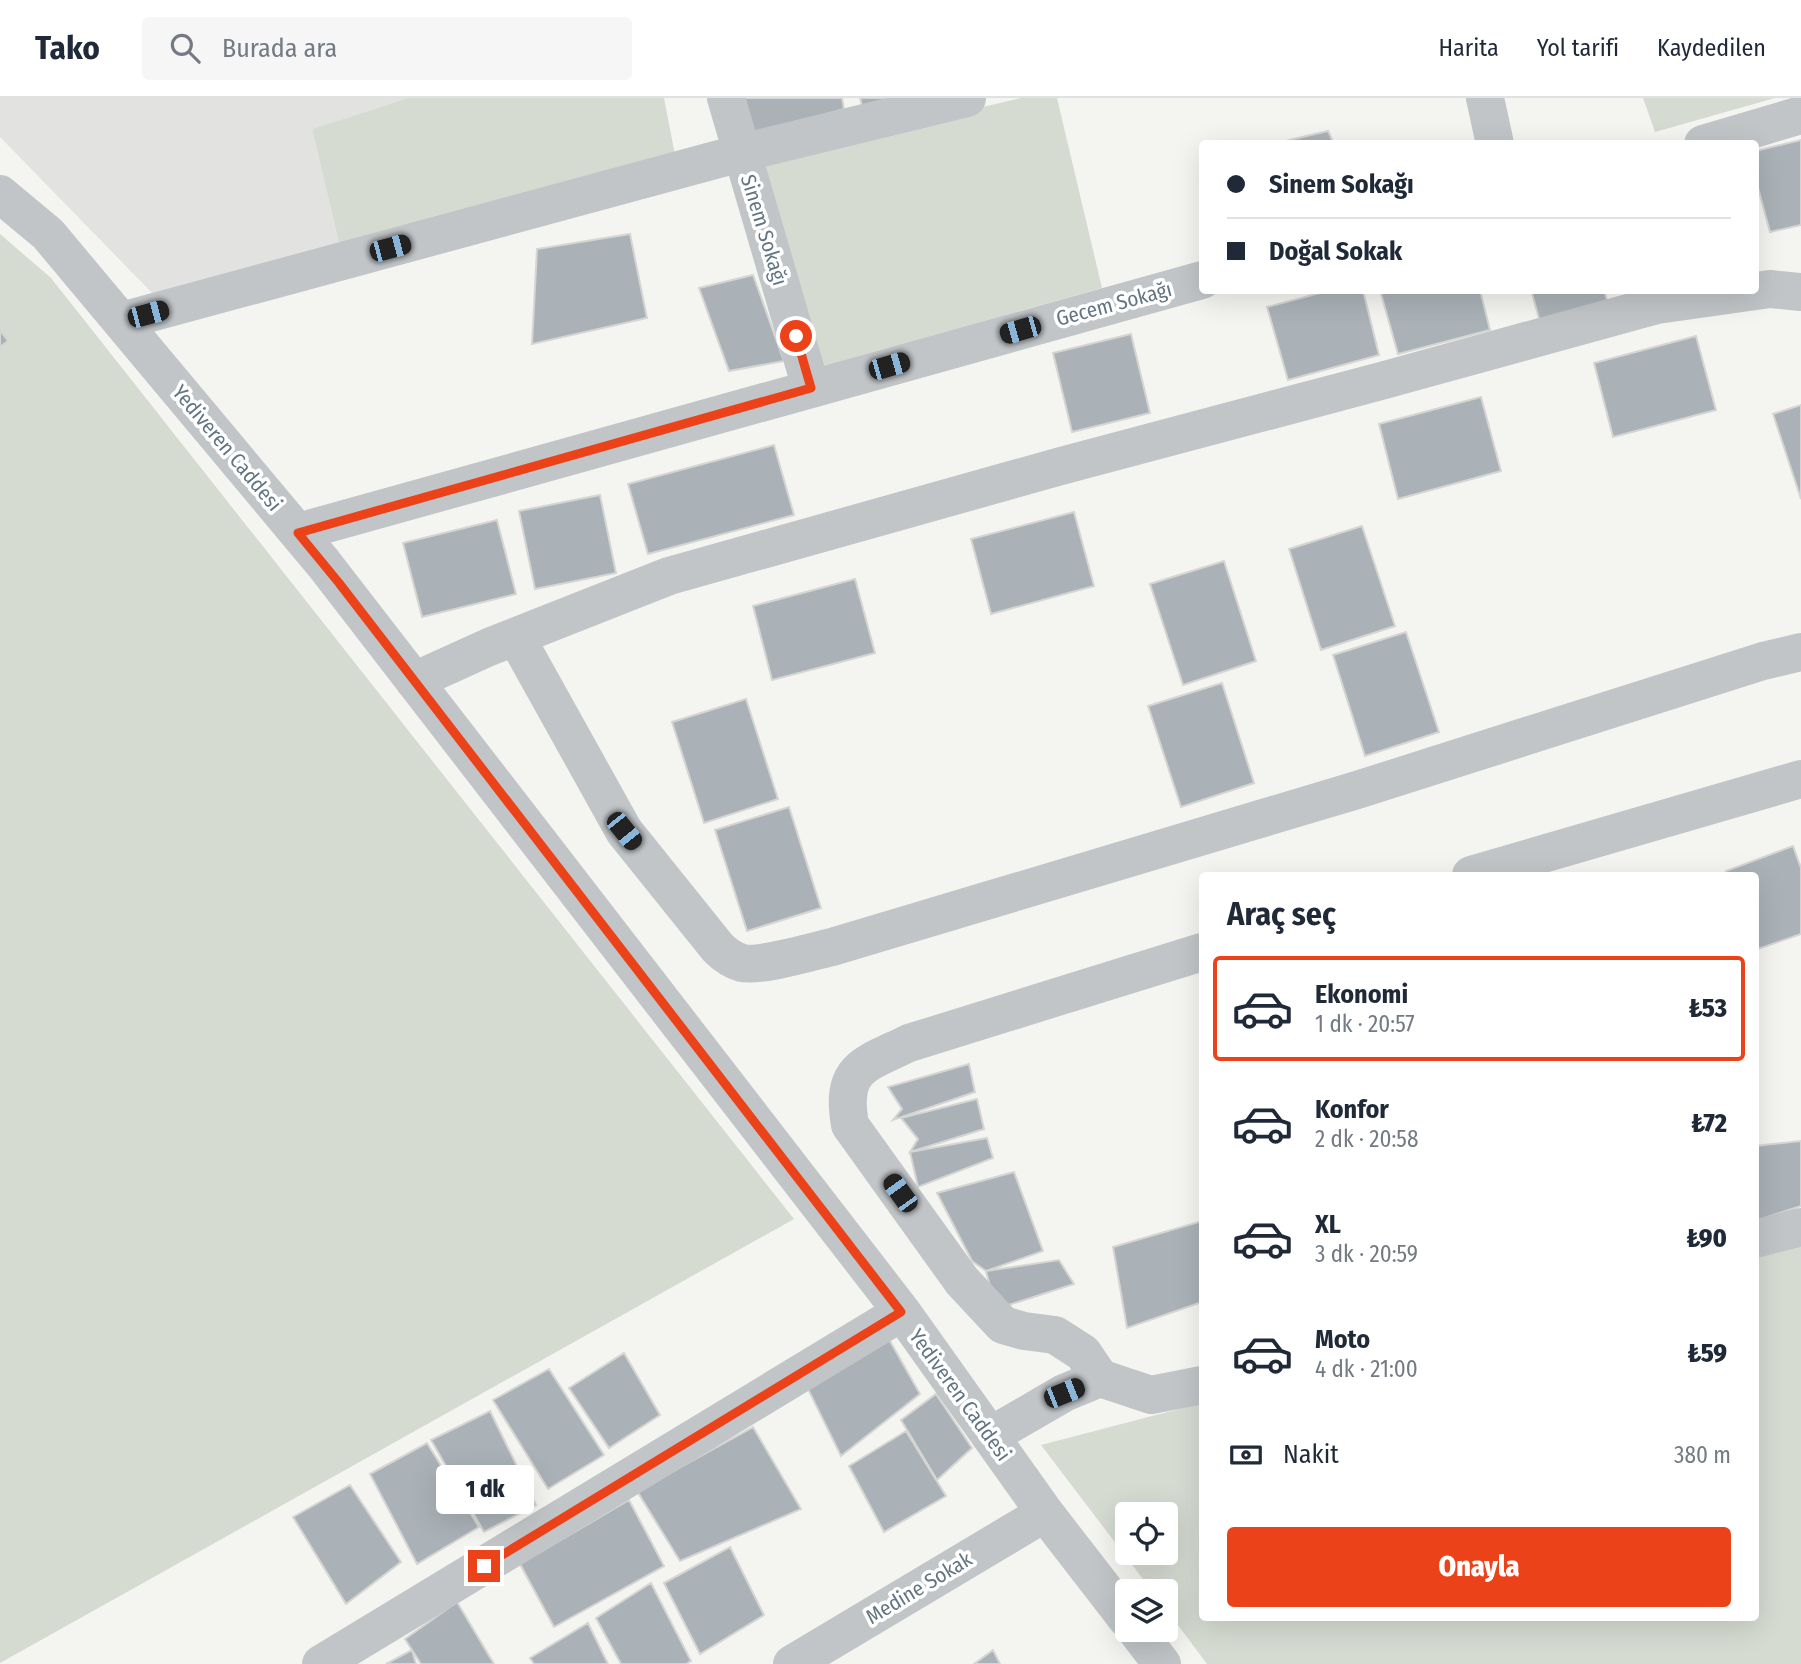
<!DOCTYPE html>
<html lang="tr">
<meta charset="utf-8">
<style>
:root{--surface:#fff;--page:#f6f6f7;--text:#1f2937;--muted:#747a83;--line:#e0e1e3;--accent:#eb4219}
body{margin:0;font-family:"Fira Sans Condensed",sans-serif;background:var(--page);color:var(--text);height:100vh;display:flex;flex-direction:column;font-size:26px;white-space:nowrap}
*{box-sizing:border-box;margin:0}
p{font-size:23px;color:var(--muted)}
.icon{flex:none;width:38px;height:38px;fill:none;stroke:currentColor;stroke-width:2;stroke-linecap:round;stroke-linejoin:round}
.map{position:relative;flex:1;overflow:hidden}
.side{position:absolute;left:1199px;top:774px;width:560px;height:749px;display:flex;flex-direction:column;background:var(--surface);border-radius:7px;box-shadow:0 7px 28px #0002}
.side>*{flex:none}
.guide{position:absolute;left:1199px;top:42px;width:560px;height:154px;border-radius:7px;box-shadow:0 7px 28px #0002;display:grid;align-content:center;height:154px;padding:0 28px;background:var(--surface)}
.buttons{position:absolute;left:1115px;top:1404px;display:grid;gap:14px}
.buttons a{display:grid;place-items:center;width:63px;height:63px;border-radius:7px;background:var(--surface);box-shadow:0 7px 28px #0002;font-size:35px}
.end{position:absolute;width:32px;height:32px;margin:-16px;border:9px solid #eb4219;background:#fff;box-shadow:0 0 0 4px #fff}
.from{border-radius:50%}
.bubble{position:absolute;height:49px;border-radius:7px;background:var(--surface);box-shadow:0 7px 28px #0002;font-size:23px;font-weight:800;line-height:49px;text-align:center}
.car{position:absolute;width:21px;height:42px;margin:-21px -10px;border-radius:9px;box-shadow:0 0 5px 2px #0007;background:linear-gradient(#222 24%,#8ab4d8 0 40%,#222 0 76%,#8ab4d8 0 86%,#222 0)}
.guide b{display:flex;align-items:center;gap:24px;height:66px;font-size:26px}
.guide b+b{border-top:2px solid var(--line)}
.guide i{width:18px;height:18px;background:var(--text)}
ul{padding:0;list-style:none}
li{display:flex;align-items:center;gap:21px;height:105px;margin:0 14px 10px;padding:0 14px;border:4px solid transparent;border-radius:7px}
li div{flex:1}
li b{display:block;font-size:26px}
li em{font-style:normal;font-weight:800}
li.selected{border-color:var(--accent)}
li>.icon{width:63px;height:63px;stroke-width:1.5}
h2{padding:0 28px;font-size:32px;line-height:84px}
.pay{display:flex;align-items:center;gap:18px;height:77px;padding:0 28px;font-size:26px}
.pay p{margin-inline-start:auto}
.action{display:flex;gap:14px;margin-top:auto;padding:14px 28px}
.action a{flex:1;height:80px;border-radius:7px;background:var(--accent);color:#fff;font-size:28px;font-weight:800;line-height:80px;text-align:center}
header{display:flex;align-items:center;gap:42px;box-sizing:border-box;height:98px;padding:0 35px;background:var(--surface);border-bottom:2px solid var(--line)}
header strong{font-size:33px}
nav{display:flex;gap:38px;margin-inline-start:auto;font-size:24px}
.search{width:490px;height:63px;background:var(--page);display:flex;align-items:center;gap:18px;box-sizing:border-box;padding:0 24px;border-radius:7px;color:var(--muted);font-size:26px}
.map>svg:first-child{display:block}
.built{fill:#e2e3e1}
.green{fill:#d5dbd1;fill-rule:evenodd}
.building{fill:#aab2b7;stroke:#d5d5d3;stroke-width:2}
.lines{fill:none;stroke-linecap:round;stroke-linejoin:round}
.minor{stroke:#c1c5c8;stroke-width:38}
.route{stroke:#eb4219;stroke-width:9}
.labels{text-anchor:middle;stroke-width:7;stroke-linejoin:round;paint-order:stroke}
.street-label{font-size:21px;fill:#627582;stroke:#fff}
</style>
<header>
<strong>Tako</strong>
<div class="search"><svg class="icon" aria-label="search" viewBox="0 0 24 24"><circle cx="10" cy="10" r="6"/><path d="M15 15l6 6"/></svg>Burada ara</div>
<nav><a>Harita</a><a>Yol tarifi</a><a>Kaydedilen</a></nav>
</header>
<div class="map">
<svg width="1801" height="1566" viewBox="0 0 1801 1566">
<rect width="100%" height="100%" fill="#f4f4f0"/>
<path class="built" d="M 0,0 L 408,0 L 312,31 L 339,145 L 155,198 L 0,39 Z"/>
<path class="green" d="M 408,0 L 664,0 L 675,57 L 339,145 L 312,31 Z
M 1021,0 L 1057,0 L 1102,190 L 816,270 L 760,61 Z
M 1643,0 L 1775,0 L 1655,34 Z
M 0,136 L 51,180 L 794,1121 L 0,1565 Z
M 1801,1145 L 1801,1566 L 1207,1566 L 1166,1511 L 1166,1493 L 1152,1493 L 1041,1347 L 1202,1305 L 1202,1519 L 1755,1519 L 1755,1157 ZM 1127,1416 L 1166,1416 L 1166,1454 L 1127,1454 Z"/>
<path class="building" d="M 741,0 L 842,0 L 844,11 L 752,38 Z
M 860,0 L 911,0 L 864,15 Z
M 1328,33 L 1334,46 L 1273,46 Z
M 1801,42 L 1801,127 L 1770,134 L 1755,79 L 1755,53 Z
M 630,136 L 647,220 L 532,246 L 537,151 Z
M 753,177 L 784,263 L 729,273 L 699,190 Z
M 1331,192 L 1363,192 L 1379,257 L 1288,282 L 1267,209 Z
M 1380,192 L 1480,192 L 1490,232 L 1398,256 Z
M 1531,192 L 1604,192 L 1608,205 L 1540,224 Z
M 0,232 L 8,243 L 0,249 Z
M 1131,236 L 1150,315 L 1072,334 L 1053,255 Z
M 1696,238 L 1716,312 L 1613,339 L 1594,265 Z
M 1481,299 L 1501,373 L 1398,401 L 1379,326 Z
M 1801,307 L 1801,401 L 1773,316 Z
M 774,347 L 794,417 L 648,456 L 628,386 Z
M 600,397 L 616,475 L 535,491 L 519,413 Z
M 1074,414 L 1094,488 L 991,516 L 971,441 Z
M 497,422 L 516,496 L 422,519 L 403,445 Z
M 1362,428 L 1395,528 L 1321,552 L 1289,451 Z
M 1224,463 L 1256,563 L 1183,587 L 1150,486 Z
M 855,481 L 875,555 L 772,582 L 753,508 Z
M 1406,534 L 1439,634 L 1365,658 L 1333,557 Z
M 1222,585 L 1254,685 L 1181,709 L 1148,608 Z
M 746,601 L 778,701 L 704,725 L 672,624 Z
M 789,709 L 821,810 L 747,833 L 715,732 Z
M 1793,748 L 1801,770 L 1801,836 L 1755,852 L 1755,777 L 1727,777 L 1726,773 Z
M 969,966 L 975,994 L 893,1022 L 902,1011 L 888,989 Z
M 977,1001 L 984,1031 L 910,1054 L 918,1041 L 901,1020 Z
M 987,1040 L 993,1060 L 918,1089 L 910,1054 Z
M 1801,1043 L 1801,1108 L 1755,1123 L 1755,1048 Z
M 1014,1074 L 1043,1153 L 986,1173 L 972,1163 L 937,1095 Z
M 1202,1123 L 1202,1204 L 1127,1230 L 1113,1149 Z
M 1059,1162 L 1074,1186 L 996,1211 L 986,1173 Z
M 886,1236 L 920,1296 L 841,1358 L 805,1285 Z
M 624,1255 L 660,1317 L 609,1350 L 569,1290 Z
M 549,1271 L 604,1357 L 548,1391 L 493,1302 Z
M 936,1296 L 972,1350 L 937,1382 L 901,1322 Z
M 490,1313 L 536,1407 L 484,1434 L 431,1342 Z
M 753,1329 L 801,1411 L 680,1463 L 637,1393 Z
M 906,1333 L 946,1398 L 884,1434 L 849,1368 Z
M 427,1345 L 479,1429 L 417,1466 L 370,1376 Z
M 350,1387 L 401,1464 L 346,1506 L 293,1419 Z
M 629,1402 L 664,1468 L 554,1529 L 520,1466 Z
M 730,1449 L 764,1517 L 700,1556 L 664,1485 Z
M 651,1485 L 691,1563 L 686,1566 L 621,1566 L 596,1520 Z
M 457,1504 L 494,1566 L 421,1566 L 405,1541 Z
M 588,1525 L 608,1566 L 534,1566 L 530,1560 Z
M 412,1552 L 416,1566 L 386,1566 Z
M 993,1552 L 1000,1566 L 974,1566 Z"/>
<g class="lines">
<path class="minor" d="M 726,0 L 811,290
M 1485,0 L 1495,46
M 1703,46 L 1801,17
M 0,96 L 48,136 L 324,466 L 902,1214 L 1045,1415 L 1127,1521
M 121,223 L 741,55 L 967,0
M 298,434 L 1202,182
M 516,539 L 624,733 L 718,850 C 725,857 732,862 742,865 C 760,869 811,854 832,849 L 1357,692 L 1763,563 L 1801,554
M 414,583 L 489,549 L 669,478 L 1061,368 L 1381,283 L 1657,207 L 1770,191 L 1801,194
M 1471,777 L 1801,681
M 1755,1141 L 1801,1129
M 1100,1280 L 1083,1255 L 1055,1237 L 1024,1233 L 1003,1227 L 962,1183 L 850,1027 C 840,969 864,967 909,945 L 1202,854
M 990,1338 L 1064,1295 L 1100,1280 L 1151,1297 L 1202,1287
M 1135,1531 L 1162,1566
M 321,1566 L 902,1214
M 792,1566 L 1045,1415"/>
</g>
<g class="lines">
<path class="route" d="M 484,1468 L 901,1214 L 339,485 L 298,435 L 811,290 L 796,238"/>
</g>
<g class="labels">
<g class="street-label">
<text transform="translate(764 132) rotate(73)" y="7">Sinem Sokağı</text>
<text transform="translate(1114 206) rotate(-15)" y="7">Gecem Sokağı</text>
<text transform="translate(227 350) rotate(50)" y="7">Yediveren Caddesi</text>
<text transform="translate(960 1297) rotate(54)" y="7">Yediveren Caddesi</text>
<text transform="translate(919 1490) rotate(-31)" y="7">Medine Sokak</text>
</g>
</g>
</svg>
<div class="buttons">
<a><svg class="icon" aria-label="locate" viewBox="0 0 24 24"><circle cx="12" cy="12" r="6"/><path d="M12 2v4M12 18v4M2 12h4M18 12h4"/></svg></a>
<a><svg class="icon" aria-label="layers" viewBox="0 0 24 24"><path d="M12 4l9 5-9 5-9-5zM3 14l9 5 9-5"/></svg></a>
</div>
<i class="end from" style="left:796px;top:238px"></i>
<i class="end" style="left:484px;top:1468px"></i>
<div class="bubble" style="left:436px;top:1367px;width:98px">1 dk</div>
<i class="car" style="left:390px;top:150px;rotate:75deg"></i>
<i class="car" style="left:148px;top:216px;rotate:75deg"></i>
<i class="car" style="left:1020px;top:232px;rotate:254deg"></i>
<i class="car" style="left:889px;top:268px;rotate:74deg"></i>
<i class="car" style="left:624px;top:733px;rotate:141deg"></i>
<i class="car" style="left:900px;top:1095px;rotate:324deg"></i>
<i class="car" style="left:1064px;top:1295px;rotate:68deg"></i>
<div class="guide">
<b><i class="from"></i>Sinem Sokağı</b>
<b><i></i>Doğal Sokak</b>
</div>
<section class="side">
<h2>Araç seç</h2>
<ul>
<li class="selected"><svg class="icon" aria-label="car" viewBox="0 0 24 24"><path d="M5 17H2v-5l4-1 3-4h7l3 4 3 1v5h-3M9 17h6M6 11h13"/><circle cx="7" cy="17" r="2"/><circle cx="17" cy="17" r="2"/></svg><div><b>Ekonomi</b><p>1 dk · 20:57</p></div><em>₺53</em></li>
<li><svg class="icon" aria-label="car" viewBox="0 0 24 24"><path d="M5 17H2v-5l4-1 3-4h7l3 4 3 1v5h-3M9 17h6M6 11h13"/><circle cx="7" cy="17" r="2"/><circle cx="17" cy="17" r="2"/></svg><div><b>Konfor</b><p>2 dk · 20:58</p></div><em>₺72</em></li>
<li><svg class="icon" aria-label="car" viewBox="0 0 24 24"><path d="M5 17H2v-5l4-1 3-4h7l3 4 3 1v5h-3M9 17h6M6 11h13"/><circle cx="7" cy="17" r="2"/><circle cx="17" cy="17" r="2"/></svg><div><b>XL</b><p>3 dk · 20:59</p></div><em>₺90</em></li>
<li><svg class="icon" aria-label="car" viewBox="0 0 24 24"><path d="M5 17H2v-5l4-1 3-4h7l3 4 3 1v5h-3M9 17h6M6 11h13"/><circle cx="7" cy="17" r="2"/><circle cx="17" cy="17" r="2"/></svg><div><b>Moto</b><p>4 dk · 21:00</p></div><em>₺59</em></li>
</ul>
<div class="pay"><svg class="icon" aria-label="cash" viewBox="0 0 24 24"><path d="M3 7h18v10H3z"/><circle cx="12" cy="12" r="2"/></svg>Nakit<p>380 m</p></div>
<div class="action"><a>Onayla</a></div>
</section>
</div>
